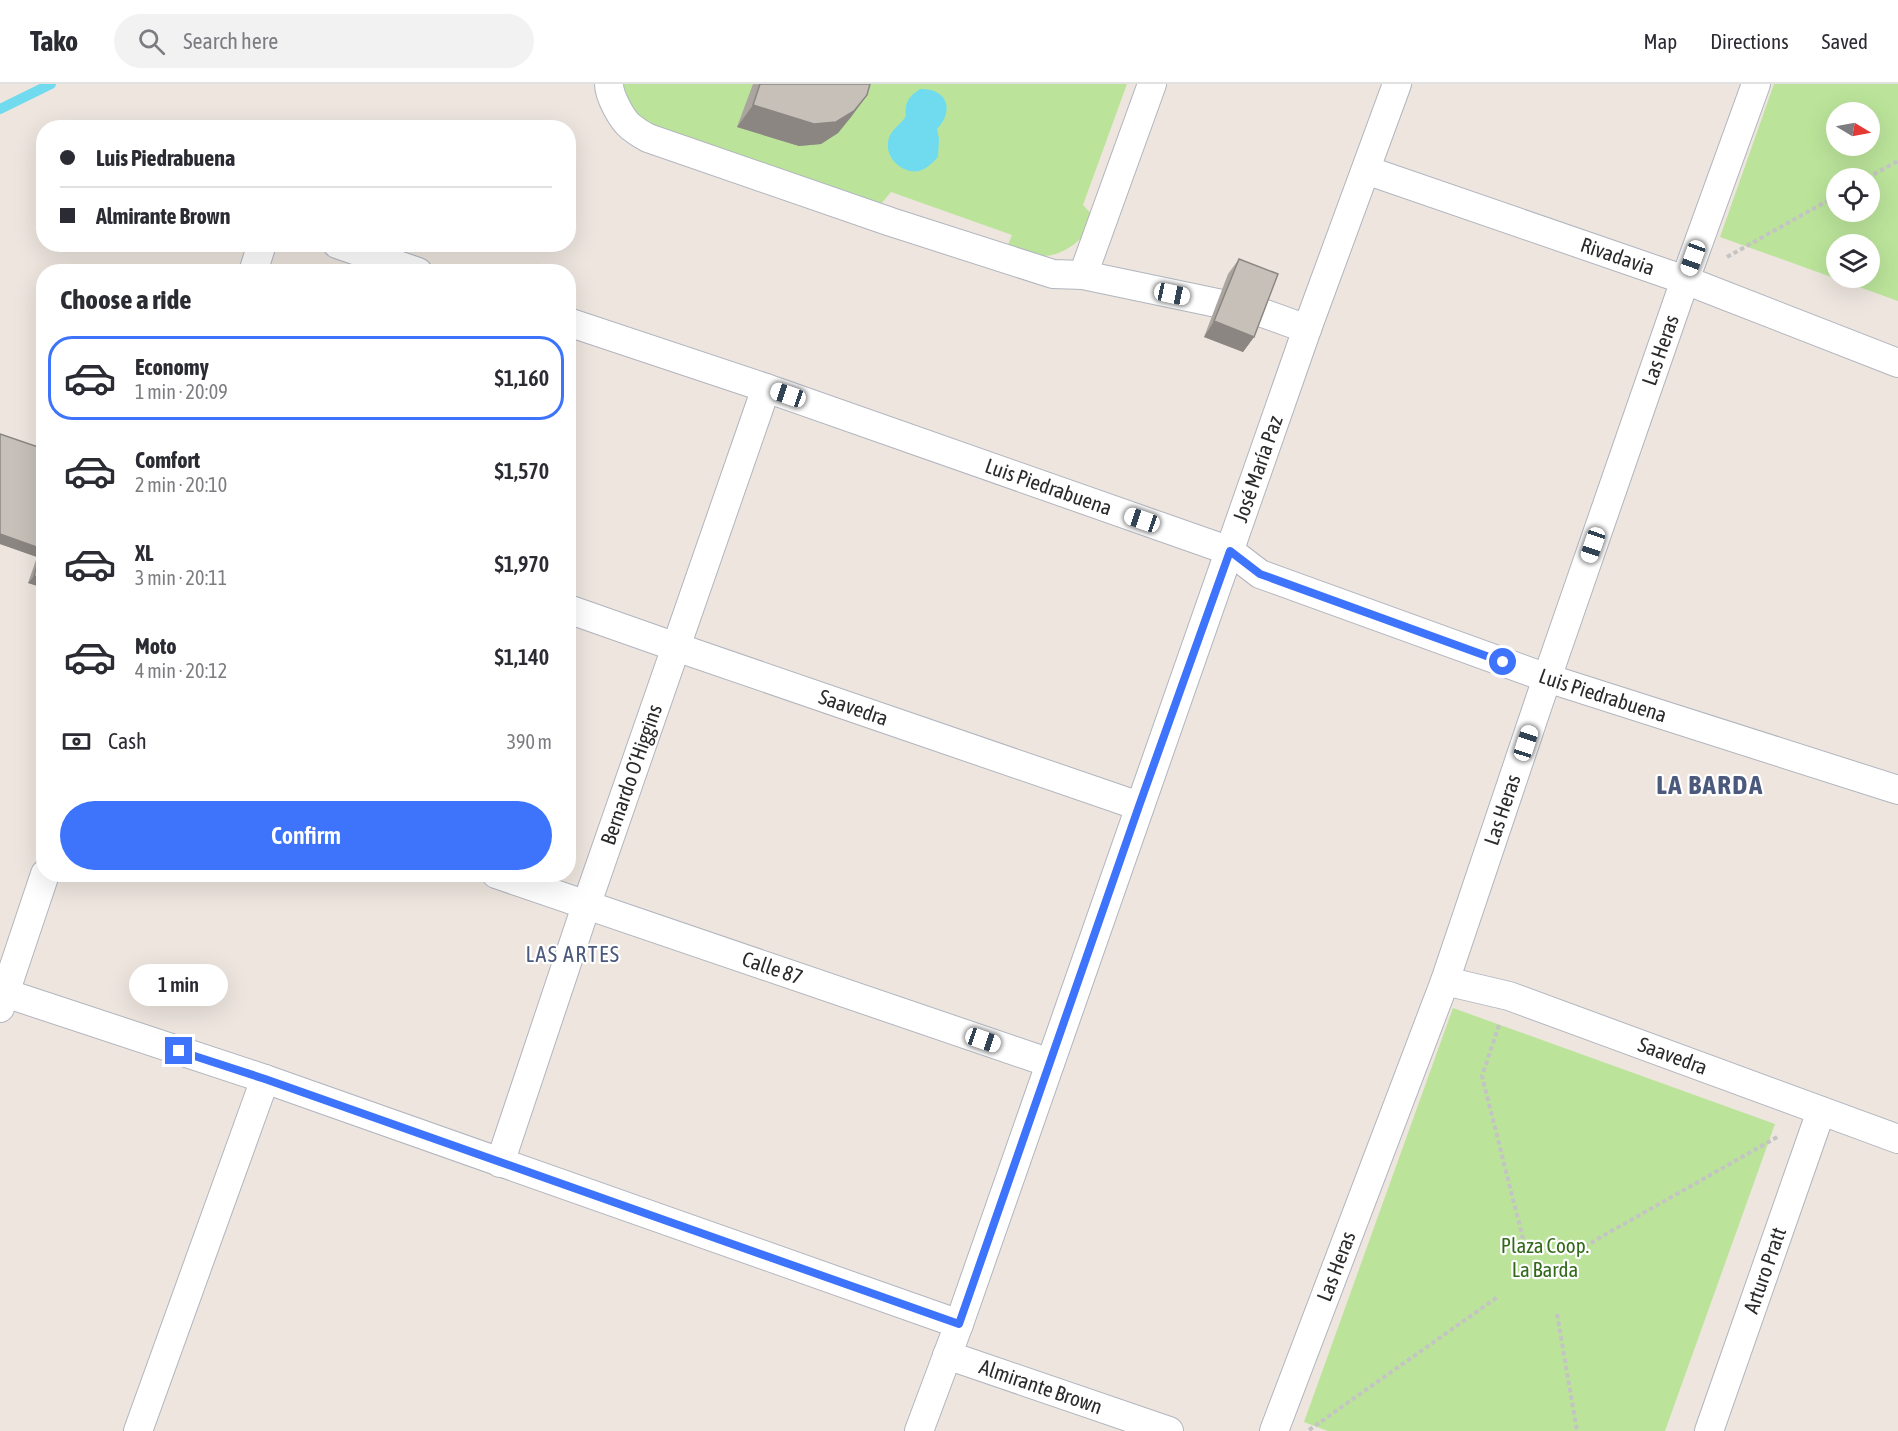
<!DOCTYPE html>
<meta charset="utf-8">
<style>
:root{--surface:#fff;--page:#f2f2f3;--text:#2b2b33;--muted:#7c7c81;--line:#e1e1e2;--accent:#3d74fb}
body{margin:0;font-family:"Asap Condensed",sans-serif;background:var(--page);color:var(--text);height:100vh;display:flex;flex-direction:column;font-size:22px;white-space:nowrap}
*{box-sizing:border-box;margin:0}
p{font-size:20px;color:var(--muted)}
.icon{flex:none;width:33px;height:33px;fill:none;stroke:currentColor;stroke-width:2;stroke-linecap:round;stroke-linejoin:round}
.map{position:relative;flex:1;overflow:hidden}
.sheet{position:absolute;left:36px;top:180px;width:540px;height:618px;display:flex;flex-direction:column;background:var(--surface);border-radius:24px;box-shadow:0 6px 24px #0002}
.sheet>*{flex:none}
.hud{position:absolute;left:36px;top:36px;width:540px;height:132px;border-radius:24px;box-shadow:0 6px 24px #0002;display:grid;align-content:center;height:132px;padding:0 24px;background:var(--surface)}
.needle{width:39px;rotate:100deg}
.controls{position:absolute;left:1826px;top:18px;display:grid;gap:12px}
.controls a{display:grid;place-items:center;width:54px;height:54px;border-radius:50%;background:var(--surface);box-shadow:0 6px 24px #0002;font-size:30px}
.end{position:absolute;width:27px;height:27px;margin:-14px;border:8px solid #3d74fb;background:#fff;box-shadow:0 0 0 3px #fff}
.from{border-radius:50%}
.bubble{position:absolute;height:42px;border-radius:21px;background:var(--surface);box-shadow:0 6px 24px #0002;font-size:20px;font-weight:600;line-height:42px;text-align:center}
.car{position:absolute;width:18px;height:36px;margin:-18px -9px;border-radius:8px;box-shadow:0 0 4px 2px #0007;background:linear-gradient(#fff 24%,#345 0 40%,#fff 0 76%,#345 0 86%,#fff 0)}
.hud b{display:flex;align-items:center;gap:21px;height:57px;font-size:22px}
.hud b+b{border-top:2px solid var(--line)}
.hud i{width:15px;height:15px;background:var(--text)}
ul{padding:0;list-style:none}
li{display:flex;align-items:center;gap:18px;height:84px;margin:0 12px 9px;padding:0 12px;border:3px solid transparent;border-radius:24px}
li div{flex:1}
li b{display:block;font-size:22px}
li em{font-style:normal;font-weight:600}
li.selected{border-color:var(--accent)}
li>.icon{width:54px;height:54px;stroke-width:1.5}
h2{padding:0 24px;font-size:27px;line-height:72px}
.pay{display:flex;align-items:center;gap:15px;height:66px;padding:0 24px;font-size:22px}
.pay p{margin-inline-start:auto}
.action{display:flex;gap:12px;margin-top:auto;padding:12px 24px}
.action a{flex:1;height:69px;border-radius:36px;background:var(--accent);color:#fff;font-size:24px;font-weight:600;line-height:69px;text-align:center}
header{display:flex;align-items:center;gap:36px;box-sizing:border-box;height:84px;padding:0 30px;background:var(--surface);border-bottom:2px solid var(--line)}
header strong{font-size:28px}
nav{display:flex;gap:33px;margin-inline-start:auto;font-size:21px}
.search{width:420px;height:54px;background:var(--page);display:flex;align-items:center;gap:15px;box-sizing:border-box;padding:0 21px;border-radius:33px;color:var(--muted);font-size:22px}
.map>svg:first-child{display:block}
.green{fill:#bbe49a;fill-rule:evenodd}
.water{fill:#70dbef}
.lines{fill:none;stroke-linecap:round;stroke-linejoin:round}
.stream{stroke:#70dbef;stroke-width:10}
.street-casing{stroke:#b1b5bf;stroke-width:30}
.path{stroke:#c4c4c4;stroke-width:4;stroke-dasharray:4.5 3;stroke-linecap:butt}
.street{stroke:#fff;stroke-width:28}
.wall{fill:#aaa59f}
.shaded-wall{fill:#8b8682}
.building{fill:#c6c0b9;stroke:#8b8682;stroke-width:1.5}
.route{stroke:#3d74fb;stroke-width:8}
.labels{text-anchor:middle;stroke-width:4.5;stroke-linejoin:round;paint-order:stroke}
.street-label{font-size:21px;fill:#2b2b2b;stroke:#fff}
.park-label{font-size:21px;fill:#336a1a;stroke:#fff}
.neighbourhood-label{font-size:22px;letter-spacing:1.5px;fill:#4b597d;stroke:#fff}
.district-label{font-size:27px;font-weight:bold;letter-spacing:1.5px;fill:#4b597d;stroke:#fff}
</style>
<header>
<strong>Tako</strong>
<div class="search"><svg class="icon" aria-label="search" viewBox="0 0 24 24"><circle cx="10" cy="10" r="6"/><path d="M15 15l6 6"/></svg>Search here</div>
<nav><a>Map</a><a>Directions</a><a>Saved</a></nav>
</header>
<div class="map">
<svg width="1898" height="1347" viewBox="0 0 1898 1347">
<rect width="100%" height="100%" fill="#ede5de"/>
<path class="green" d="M 619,0 L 1127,0 L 1083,121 L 1096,135 C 1087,152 1065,172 1044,172 C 1031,172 1019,168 1007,163 L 1012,151 L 891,108 L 880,121 L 662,50 L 635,33 Z
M 1774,0 L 1898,0 L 1898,217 L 1720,153 ZM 1836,28 L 1869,28 L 1869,62 L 1836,62 ZM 1869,94 L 1869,128 L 1836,128 L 1836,94 ZM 1836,160 L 1869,160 L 1869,194 L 1836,194 Z
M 1453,924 L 1775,1040 L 1665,1347 L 1328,1347 L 1304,1338 Z"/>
<path class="water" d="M 920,5 C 947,4 955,26 937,45 L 939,55 L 938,73 C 932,79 927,85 919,87 C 903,90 886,75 888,59 C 889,46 900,42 906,32 C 904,19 909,12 920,5 Z"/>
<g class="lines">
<path class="stream" d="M 0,25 L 51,0"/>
<defs>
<g id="street">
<path d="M 609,0 C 609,12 622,36 631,43 C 636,47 642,51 648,54 L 891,138 L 1053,190 L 1083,191 L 1260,228 L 1307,245"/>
<path id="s1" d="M 1366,86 L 1685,196 L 1898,279"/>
<path d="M 337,160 L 418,188"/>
<path d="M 253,188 L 262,160"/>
<path d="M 1083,191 L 1152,0"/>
<path id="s2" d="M 568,238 L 766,304 L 1230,467 L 1260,490 L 1547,594 L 1898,706"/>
<path id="s3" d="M 568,525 L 676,563 L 1139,722"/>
<path id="s4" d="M 496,790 L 1050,979"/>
<path id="s5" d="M 1445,897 L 1509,912 L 1898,1055"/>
<path d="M 5,909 L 265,995 L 959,1240"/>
<path d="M 0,924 L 45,790"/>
<path id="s6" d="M 500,1079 L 586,822 L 766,304"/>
<path id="s7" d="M 947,1271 L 1169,1347"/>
<path d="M 138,1347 L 265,995"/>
<path id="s8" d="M 919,1347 L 959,1240 L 1307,245 L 1397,0"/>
<path id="s9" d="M 1274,1347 L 1445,897 L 1547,594 L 1685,196 L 1756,0"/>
<path id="s10" d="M 1709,1347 L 1821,1027"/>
</g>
</defs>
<use href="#street" class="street-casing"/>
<path class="path" d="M 1867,94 L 1898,77
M 1727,173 L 1836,112
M 1499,941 L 1482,992 L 1523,1155
M 1571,1170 L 1779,1052
M 1557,1230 L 1577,1347
M 1309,1346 L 1499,1212"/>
<use href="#street" class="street"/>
</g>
<path class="wall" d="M 753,0 L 870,0 L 867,11 L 851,33 L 838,49 L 821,60 L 799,62 L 737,43 Z
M 1239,175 L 1254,253 L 1243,268 L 1204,253 L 1228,190 Z
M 0,350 L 44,365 L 44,504 L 28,499 L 37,473 L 0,460 Z"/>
<path class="shaded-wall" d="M 867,11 L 851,33 L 838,49 L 821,60 L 799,62 L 737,43 L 753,21 Z
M 1214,237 L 1254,253 L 1243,268 L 1204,253 Z
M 0,450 L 42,465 L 37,473 L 0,460 Z
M 34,492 L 44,495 L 44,504 L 28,499 Z"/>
<path class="building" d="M 760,0 L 870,0 L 867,11 L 854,27 L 836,38 L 814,40 L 753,21 Z
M 1239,175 L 1278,190 L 1254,253 L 1214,237 Z
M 0,350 L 44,365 L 44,495 L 34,492 L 42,465 L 0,450 Z"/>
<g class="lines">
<path class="route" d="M 179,967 L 265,995 L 959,1240 L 1139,722 L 1230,467 L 1260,490 L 1503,578"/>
</g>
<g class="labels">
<g class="street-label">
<text dy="7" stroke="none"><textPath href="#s1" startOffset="266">Rivadavia</textPath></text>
<text dy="7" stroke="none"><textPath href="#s9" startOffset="1148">Las Heras</textPath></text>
<text dy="7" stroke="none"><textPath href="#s8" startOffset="1020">José María Paz</textPath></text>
<text dy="7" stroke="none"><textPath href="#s2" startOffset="508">Luis Piedrabuena</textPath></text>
<text dy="7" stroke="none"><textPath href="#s2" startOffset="1102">Luis Piedrabuena</textPath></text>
<text dy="7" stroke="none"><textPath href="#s3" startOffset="302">Saavedra</textPath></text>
<text dy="7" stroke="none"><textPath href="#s6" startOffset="410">Bernardo O´Higgins</textPath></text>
<text dy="7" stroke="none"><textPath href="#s9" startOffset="662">Las Heras</textPath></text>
<text dy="7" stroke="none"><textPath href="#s4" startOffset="292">Calle 87</textPath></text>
<text dy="7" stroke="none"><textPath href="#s5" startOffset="240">Saavedra</textPath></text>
<text dy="7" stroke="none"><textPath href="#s9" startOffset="176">Las Heras</textPath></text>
<text dy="7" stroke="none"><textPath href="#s10" startOffset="170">Arturo Pratt</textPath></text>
<text dy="7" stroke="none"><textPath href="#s7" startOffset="99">Almirante Brown</textPath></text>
</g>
<g class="park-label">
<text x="1545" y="1169">Plaza Coop.<tspan x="1545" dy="24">La Barda</tspan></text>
</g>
<g class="neighbourhood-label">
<text x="573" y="878">LAS ARTES</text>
</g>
<g class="district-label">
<text x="1710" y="710">LA BARDA</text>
</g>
</g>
</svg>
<div class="controls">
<a><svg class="needle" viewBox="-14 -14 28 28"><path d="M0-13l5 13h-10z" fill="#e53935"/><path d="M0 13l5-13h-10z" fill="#7c7c81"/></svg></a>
<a><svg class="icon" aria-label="locate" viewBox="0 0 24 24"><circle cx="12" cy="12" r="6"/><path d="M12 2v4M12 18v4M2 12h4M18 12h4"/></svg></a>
<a><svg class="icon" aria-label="layers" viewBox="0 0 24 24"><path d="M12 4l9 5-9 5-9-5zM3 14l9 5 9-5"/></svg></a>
</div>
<i class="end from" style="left:1503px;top:578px"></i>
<i class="end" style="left:179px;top:967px"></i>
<div class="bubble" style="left:129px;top:880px;width:99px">1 min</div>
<i class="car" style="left:1693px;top:174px;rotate:200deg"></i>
<i class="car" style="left:1172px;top:210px;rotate:102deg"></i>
<i class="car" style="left:788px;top:311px;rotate:289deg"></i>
<i class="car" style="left:1142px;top:436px;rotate:289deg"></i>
<i class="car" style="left:1593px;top:461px;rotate:199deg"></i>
<i class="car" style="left:1526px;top:659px;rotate:18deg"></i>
<i class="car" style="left:983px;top:956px;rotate:109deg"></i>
<div class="hud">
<b><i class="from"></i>Luis Piedrabuena</b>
<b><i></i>Almirante Brown</b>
</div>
<section class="sheet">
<h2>Choose a ride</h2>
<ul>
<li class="selected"><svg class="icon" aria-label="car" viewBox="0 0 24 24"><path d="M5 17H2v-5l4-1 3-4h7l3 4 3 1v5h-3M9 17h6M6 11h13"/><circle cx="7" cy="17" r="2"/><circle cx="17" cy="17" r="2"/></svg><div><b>Economy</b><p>1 min · 20:09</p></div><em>$1,160</em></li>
<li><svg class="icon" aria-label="car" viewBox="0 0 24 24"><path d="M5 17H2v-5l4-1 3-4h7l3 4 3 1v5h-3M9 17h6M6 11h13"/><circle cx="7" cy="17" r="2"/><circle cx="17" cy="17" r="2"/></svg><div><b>Comfort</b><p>2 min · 20:10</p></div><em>$1,570</em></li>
<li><svg class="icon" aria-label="car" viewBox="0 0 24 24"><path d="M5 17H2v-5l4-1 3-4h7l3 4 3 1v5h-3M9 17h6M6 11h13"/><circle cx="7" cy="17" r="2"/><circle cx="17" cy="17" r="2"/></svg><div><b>XL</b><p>3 min · 20:11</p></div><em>$1,970</em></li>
<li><svg class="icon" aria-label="car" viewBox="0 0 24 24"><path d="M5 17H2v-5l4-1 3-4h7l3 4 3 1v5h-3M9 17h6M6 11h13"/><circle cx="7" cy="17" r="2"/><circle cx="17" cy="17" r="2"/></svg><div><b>Moto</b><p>4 min · 20:12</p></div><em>$1,140</em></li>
</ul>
<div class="pay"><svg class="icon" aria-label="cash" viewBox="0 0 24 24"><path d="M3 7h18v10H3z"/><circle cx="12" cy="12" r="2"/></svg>Cash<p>390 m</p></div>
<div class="action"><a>Confirm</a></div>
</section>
</div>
